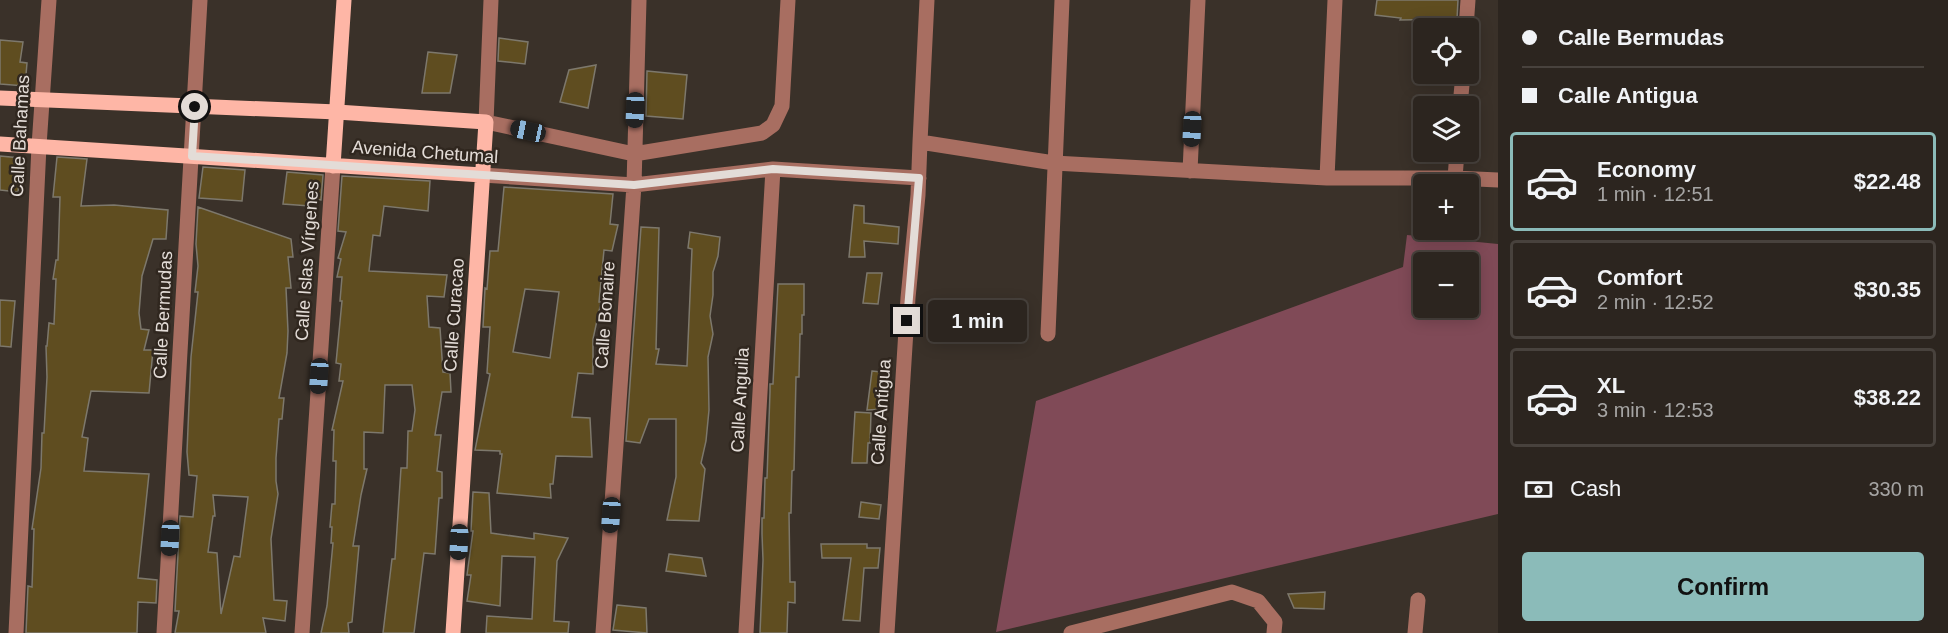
<!DOCTYPE html>
<meta charset="utf-8">
<style>
:root{--surface:#2c251f;--page:#342d28;--text:#f1f3f6;--muted:#a6a5a4;--line:#48423d;--accent:#8bbbb9}
body{margin:0;font-family:Arial,sans-serif;background:var(--page);color:var(--text);height:100vh;display:flex;flex-direction:column;font-size:22px;white-space:nowrap}
*{box-sizing:border-box;margin:0}
p{font-size:20px;color:var(--muted)}
.icon{flex:none;width:33px;height:33px;fill:none;stroke:currentColor;stroke-width:2;stroke-linecap:round;stroke-linejoin:round}
.map{position:relative;flex:1;overflow:hidden}
.drawer{display:flex;flex-direction:column;background:var(--surface);width:450px}
.drawer>*{flex:none}
.hud{display:grid;align-content:center;height:132px;padding:0 24px;background:var(--surface)}
.controls{position:absolute;left:1413px;top:18px;display:grid;gap:12px}
.controls a{display:grid;place-items:center;width:66px;height:66px;border-radius:6px;background:var(--surface);box-shadow:0 3px 15px #0003,0 0 0 2px var(--line);font-size:30px}
.end{position:absolute;width:27px;height:27px;margin:-14px;border:8px solid #e3dcd7;background:#111;box-shadow:0 0 0 3px #111}
.from{border-radius:50%}
.bubble{position:absolute;height:42px;border-radius:6px;background:var(--surface);box-shadow:0 3px 15px #0003,0 0 0 2px var(--line);font-size:20px;font-weight:700;line-height:42px;text-align:center}
.car{position:absolute;width:18px;height:36px;margin:-18px -9px;border-radius:8px;box-shadow:0 0 4px 2px #0007;background:linear-gradient(#222 24%,#8ab4d8 0 40%,#222 0 76%,#8ab4d8 0 86%,#222 0)}
.hud b{display:flex;align-items:center;gap:21px;height:57px;font-size:22px}
.hud b+b{border-top:2px solid var(--line)}
.hud i{width:15px;height:15px;background:var(--text)}
ul{padding:0;list-style:none}
li{display:flex;align-items:center;gap:18px;height:99px;margin:0 12px 9px;padding:0 12px;border:3px solid var(--line);border-radius:6px}
li div{flex:1}
li b{display:block;font-size:22px}
li em{font-style:normal;font-weight:700}
li.selected{border-color:var(--accent)}
li>.icon{width:54px;height:54px;stroke-width:1.5}
.pay{display:flex;align-items:center;gap:15px;height:66px;padding:0 24px;font-size:22px}
.pay p{margin-inline-start:auto}
.primary-button{display:flex;gap:12px;margin-top:auto;padding:12px 24px}
.primary-button a{flex:1;height:69px;border-radius:6px;background:var(--accent);color:#111;font-size:24px;font-weight:700;line-height:69px;text-align:center}
main{display:flex;flex:1;min-height:0}
.map>svg:first-child{display:block}
.green{fill:#804a57;fill-rule:evenodd}
.building{fill:#5f4d20;stroke:#7d786c;stroke-width:1.5;fill-rule:evenodd}
.lines{fill:none;stroke-linecap:round;stroke-linejoin:round}
.minor{stroke:#a86e61;stroke-width:15}
.major{stroke:#feb6a6;stroke-width:15}
.route{stroke:#e3dcd7;stroke-width:8}
.labels{text-anchor:middle;stroke-width:5;stroke-linejoin:round;paint-order:stroke}
.street-label{font-size:18px;fill:#e3dcd7;stroke:#30271f}
</style>
<main>
<div class="map">
<svg width="1498" height="633" viewBox="0 0 1498 633">
<rect width="100%" height="100%" fill="#3a3129"/>
<path class="green" d="M 1407,235 L 1498,244 L 1498,514 L 996,632 L 1036,401 L 1403,267 ZM 1424,262 L 1468,262 L 1468,308 L 1424,308 Z"/>
<path class="building" d="M 1377,0 L 1458,0 L 1457,19 L 1400,20 L 1401,18 L 1375,15 Z
M 499,38 L 528,42 L 525,64 L 498,61 Z
M 0,40 L 23,42 L 20,62 L 27,63 L 25,86 L 0,84 Z
M 428,52 L 457,55 L 450,93 L 422,93 Z
M 596,65 L 588,108 L 560,102 L 569,70 Z
M 647,71 L 687,75 L 683,119 L 646,116 Z
M 0,156 L 21,158 L 18,192 L 0,190 Z
M 57,157 L 87,159 L 81,206 L 114,205 L 168,210 L 166,239 L 153,239 L 142,276 L 139,313 L 141,329 L 149,330 L 144,350 L 153,350 L 149,393 L 91,391 L 82,437 L 88,438 L 84,471 L 149,474 L 138,578 L 157,580 L 156,603 L 138,602 L 137,633 L 26,633 L 28,586 L 32,587 L 34,529 L 32,529 L 41,468 L 42,433 L 44,433 L 47,377 L 46,346 L 47,346 L 49,323 L 54,324 L 56,279 L 53,279 L 56,260 L 58,260 L 60,197 L 53,197 Z
M 203,167 L 245,170 L 242,201 L 199,198 Z
M 287,172 L 323,175 L 321,200 L 311,199 L 310,206 L 283,204 Z
M 342,176 L 430,181 L 428,211 L 384,206 L 380,236 L 373,235 L 369,271 L 447,275 L 444,297 L 427,296 L 429,327 L 440,328 L 443,372 L 450,373 L 451,392 L 442,392 L 435,435 L 441,435 L 437,471 L 442,472 L 442,498 L 439,498 L 435,554 L 424,553 L 414,633 L 383,633 L 392,559 L 395,559 L 401,468 L 407,468 L 408,431 L 412,431 L 415,410 L 412,385 L 385,385 L 383,433 L 364,432 L 364,469 L 367,469 L 361,495 L 353,546 L 359,546 L 352,622 L 348,623 L 349,633 L 321,633 L 327,606 L 333,543 L 331,543 L 332,527 L 330,527 L 332,504 L 335,504 L 336,461 L 333,461 L 334,430 L 332,430 L 343,381 L 339,381 L 341,364 L 336,363 L 342,301 L 340,301 L 342,277 L 337,277 L 341,259 L 338,258 L 346,232 L 338,231 Z
M 504,187 L 613,194 L 610,224 L 618,225 L 612,251 L 604,250 L 599,302 L 601,302 L 593,339 L 593,374 L 578,373 L 572,417 L 590,418 L 592,457 L 556,456 L 553,484 L 550,484 L 551,498 L 497,493 L 502,454 L 500,454 L 500,451 L 475,450 L 490,374 L 487,373 L 490,327 L 483,327 L 485,288 L 487,289 L 490,251 L 498,251 ZM 525,289 L 559,292 L 550,358 L 513,352 Z
M 854,205 L 864,206 L 864,223 L 899,227 L 898,244 L 864,241 L 865,257 L 849,257 Z
M 198,207 L 291,239 L 293,257 L 288,257 L 291,288 L 286,288 L 288,331 L 287,353 L 279,398 L 284,398 L 282,419 L 279,419 L 276,458 L 276,481 L 278,494 L 271,539 L 274,600 L 287,601 L 285,621 L 263,618 L 266,633 L 175,633 L 179,611 L 175,611 L 180,516 L 193,517 L 197,476 L 189,475 L 187,452 L 191,357 L 198,292 L 195,292 L 198,266 L 196,244 ZM 213,495 L 248,497 L 240,557 L 234,556 L 221,614 L 217,553 L 208,552 L 213,516 L 215,516 Z
M 641,227 L 659,228 L 656,349 L 659,349 L 656,364 L 687,366 L 692,249 L 688,248 L 690,232 L 720,237 L 718,256 L 713,272 L 713,295 L 710,316 L 713,334 L 708,357 L 709,410 L 706,441 L 701,463 L 705,469 L 699,521 L 667,520 L 676,477 L 676,419 L 649,419 L 640,443 L 626,441 Z
M 867,273 L 882,273 L 878,304 L 863,303 Z
M 778,284 L 804,284 L 804,315 L 802,315 L 802,334 L 800,334 L 799,377 L 796,377 L 794,470 L 792,471 L 791,513 L 789,513 L 790,582 L 795,582 L 795,603 L 788,602 L 787,633 L 760,633 L 763,560 L 762,534 L 762,518 L 764,518 L 765,478 L 767,478 L 770,392 L 770,384 L 773,384 Z
M 0,300 L 15,301 L 11,347 L 0,346 Z
M 872,371 L 890,373 L 886,409 L 867,410 Z
M 855,412 L 871,413 L 870,443 L 868,443 L 867,463 L 852,463 Z
M 473,492 L 489,493 L 491,533 L 534,539 L 534,533 L 568,538 L 557,561 L 554,621 L 569,622 L 568,633 L 486,633 L 487,616 L 532,619 L 535,557 L 502,556 L 500,606 L 467,601 L 471,575 L 467,575 L 473,531 L 471,531 Z
M 861,502 L 881,505 L 879,519 L 859,517 Z
M 821,544 L 867,544 L 867,548 L 880,548 L 878,568 L 864,568 L 860,621 L 843,620 L 851,558 L 822,558 Z
M 669,554 L 702,558 L 706,576 L 666,571 Z
M 1325,592 L 1324,609 L 1294,608 L 1288,594 Z
M 617,605 L 646,608 L 647,633 L 613,630 Z"/>
<g class="lines">
<path class="minor" d="M 491,0 L 486,122 L 634,154 L 762,133 L 773,125 L 782,106 L 788,0
M 1466,28 L 1468,0
M 1460,106 L 1463,74
M 920,142 L 927,0
M 1190,171 L 1198,0
M 482,175 L 634,185 L 773,169 L 919,178
M 1327,178 L 1335,0
M 1455,178 L 1457,152
M 1048,334 L 1062,0
M 16,633 L 39,146 L 49,0
M 164,633 L 200,0
M 302,633 L 333,166
M 603,633 L 634,185 L 639,0
M 746,633 L 773,169
M 887,633 L 908,298 L 918,195 L 920,142 L 1054,163 L 1327,178 L 1455,178 L 1498,180
M 1071,633 L 1232,592 L 1258,601 L 1275,622 L 1274,633
M 1415,633 L 1418,600"/>
<path class="major" d="M 0,98 L 337,112 L 486,122 L 453,633
M 0,144 L 482,175
M 333,166 L 344,0"/>
</g>
<g class="lines">
<path class="route" d="M 195,107 L 192,156 L 634,185 L 773,169 L 919,178 L 907,321"/>
</g>
<g class="labels">
<g class="street-label">
<text transform="translate(20 136) rotate(-87)" y="6">Calle Bahamas</text>
<text transform="translate(425 152) rotate(4)" y="6">Avenida Chetumal</text>
<text transform="translate(307 261) rotate(-86)" y="6">Calle Islas Vírgenes</text>
<text transform="translate(163 315) rotate(-87)" y="6">Calle Bermudas</text>
<text transform="translate(454 315) rotate(-86)" y="6">Calle Curacao</text>
<text transform="translate(605 315) rotate(-86)" y="6">Calle Bonaire</text>
<text transform="translate(740 400) rotate(-87)" y="6">Calle Anguila</text>
<text transform="translate(881 412) rotate(-86)" y="6">Calle Antigua</text>
</g>
</g>
</svg>
<div class="controls">
<a><svg class="icon" aria-label="locate" viewBox="0 0 24 24"><circle cx="12" cy="12" r="6"/><path d="M12 2v4M12 18v4M2 12h4M18 12h4"/></svg></a>
<a><svg class="icon" aria-label="layers" viewBox="0 0 24 24"><path d="M12 4l9 5-9 5-9-5zM3 14l9 5 9-5"/></svg></a>
<a>+</a>
<a>−</a>
</div>
<i class="end from" style="left:195px;top:107px"></i>
<i class="end" style="left:907px;top:321px"></i>
<div class="bubble" style="left:928px;top:300px;width:99px">1 min</div>
<i class="car" style="left:635px;top:110px;rotate:182deg"></i>
<i class="car" style="left:1192px;top:129px;rotate:183deg"></i>
<i class="car" style="left:528px;top:131px;rotate:282deg"></i>
<i class="car" style="left:319px;top:376px;rotate:184deg"></i>
<i class="car" style="left:611px;top:515px;rotate:184deg"></i>
<i class="car" style="left:170px;top:538px;rotate:183deg"></i>
<i class="car" style="left:459px;top:542px;rotate:183deg"></i>
</div>
<section class="drawer">
<div class="hud">
<b><i class="from"></i>Calle Bermudas</b>
<b><i></i>Calle Antigua</b>
</div>
<ul>
<li class="selected"><svg class="icon" aria-label="car" viewBox="0 0 24 24"><path d="M5 17H2v-5l4-1 3-4h7l3 4 3 1v5h-3M9 17h6M6 11h13"/><circle cx="7" cy="17" r="2"/><circle cx="17" cy="17" r="2"/></svg><div><b>Economy</b><p>1 min · 12:51</p></div><em>$22.48</em></li>
<li><svg class="icon" aria-label="car" viewBox="0 0 24 24"><path d="M5 17H2v-5l4-1 3-4h7l3 4 3 1v5h-3M9 17h6M6 11h13"/><circle cx="7" cy="17" r="2"/><circle cx="17" cy="17" r="2"/></svg><div><b>Comfort</b><p>2 min · 12:52</p></div><em>$30.35</em></li>
<li><svg class="icon" aria-label="car" viewBox="0 0 24 24"><path d="M5 17H2v-5l4-1 3-4h7l3 4 3 1v5h-3M9 17h6M6 11h13"/><circle cx="7" cy="17" r="2"/><circle cx="17" cy="17" r="2"/></svg><div><b>XL</b><p>3 min · 12:53</p></div><em>$38.22</em></li>
</ul>
<div class="pay"><svg class="icon" aria-label="cash" viewBox="0 0 24 24"><path d="M3 7h18v10H3z"/><circle cx="12" cy="12" r="2"/></svg>Cash<p>330 m</p></div>
<div class="primary-button"><a>Confirm</a></div>
</section>
</main>
